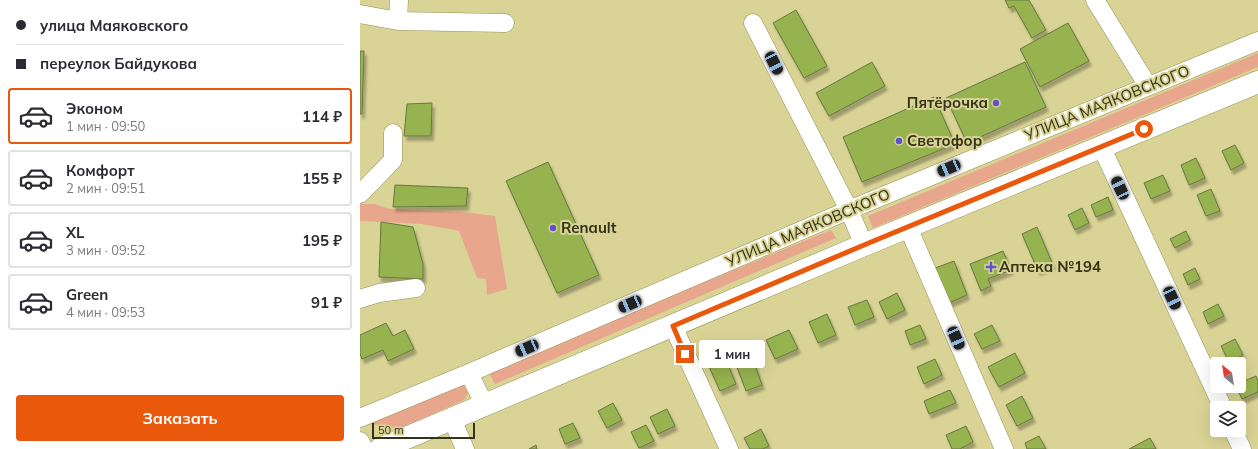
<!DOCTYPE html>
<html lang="ru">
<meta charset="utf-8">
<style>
:root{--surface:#fff;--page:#f2f2f3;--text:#2b2b33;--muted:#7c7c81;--line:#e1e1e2;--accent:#ea580c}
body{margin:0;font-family:Mulish,sans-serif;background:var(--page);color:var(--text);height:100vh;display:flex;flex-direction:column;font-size:15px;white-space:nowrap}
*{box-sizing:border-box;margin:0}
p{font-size:13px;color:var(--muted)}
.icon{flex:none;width:22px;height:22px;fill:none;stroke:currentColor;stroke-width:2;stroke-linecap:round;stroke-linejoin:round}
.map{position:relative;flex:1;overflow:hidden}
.sheet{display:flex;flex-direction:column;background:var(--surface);width:360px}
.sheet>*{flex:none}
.top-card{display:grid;align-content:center;height:88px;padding:0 16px;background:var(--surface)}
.needle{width:26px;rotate:330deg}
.fabs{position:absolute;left:850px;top:357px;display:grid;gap:8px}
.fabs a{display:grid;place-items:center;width:36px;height:36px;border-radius:4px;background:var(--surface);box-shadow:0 4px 16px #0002;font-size:20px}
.scale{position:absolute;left:12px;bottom:10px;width:103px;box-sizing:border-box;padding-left:4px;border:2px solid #343218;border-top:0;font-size:11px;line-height:14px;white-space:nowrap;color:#343218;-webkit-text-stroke:3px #d9d395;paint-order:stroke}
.end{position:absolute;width:18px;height:18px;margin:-9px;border:5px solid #ea580c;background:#fff;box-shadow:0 0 0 2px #fff}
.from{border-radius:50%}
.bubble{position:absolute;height:28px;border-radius:4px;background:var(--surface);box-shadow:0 4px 16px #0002;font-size:13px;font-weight:700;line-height:28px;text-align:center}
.car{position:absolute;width:12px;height:24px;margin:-12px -6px;border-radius:5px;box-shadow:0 0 3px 1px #0007;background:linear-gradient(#222 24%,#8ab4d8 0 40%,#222 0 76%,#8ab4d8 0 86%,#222 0)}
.top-card b{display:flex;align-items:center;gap:14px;height:38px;font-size:15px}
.top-card b+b{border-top:1px solid var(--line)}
.top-card i{width:10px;height:10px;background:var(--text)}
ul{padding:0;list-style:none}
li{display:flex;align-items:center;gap:12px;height:56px;margin:0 8px 6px;padding:0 8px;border:2px solid var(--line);border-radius:4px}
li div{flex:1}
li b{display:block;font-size:15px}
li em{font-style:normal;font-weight:700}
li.current{border-color:var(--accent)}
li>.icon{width:36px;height:36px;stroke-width:1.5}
.action{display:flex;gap:8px;margin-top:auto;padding:8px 16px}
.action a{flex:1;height:46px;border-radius:4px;background:var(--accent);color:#fff;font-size:16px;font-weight:700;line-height:46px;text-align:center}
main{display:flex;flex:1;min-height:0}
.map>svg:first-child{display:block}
.green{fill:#e8a78d}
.building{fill:#97b350;stroke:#667740;filter:url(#shadow)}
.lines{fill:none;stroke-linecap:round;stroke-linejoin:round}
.minor-casing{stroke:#958f53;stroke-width:19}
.major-casing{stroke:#958f53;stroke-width:23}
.minor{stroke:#fff;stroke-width:18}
.major{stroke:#fff;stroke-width:22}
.route{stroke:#ea580c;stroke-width:5}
.poi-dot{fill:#5f52ca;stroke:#d9d395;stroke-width:1.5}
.labels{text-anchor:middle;stroke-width:4;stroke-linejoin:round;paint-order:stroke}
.poi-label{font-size:15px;font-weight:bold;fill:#343218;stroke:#d9d395;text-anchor:start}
.street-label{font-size:15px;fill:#343218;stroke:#d9d395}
</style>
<main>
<section class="sheet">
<div class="top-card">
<b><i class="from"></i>улица Маяковского</b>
<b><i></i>переулок Байдукова</b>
</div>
<ul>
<li class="current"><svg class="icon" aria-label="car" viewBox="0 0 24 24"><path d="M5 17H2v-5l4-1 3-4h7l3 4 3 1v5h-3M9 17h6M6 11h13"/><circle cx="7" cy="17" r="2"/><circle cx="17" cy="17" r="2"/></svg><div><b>Эконом</b><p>1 мин · 09:50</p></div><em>114 ₽</em></li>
<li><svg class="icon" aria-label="car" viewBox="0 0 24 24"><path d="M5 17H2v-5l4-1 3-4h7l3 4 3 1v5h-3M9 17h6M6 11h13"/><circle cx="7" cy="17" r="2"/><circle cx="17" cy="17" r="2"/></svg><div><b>Комфорт</b><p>2 мин · 09:51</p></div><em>155 ₽</em></li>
<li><svg class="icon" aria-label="car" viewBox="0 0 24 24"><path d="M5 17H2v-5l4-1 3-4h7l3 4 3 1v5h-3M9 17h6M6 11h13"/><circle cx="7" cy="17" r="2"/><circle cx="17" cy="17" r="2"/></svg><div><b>XL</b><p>3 мин · 09:52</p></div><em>195 ₽</em></li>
<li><svg class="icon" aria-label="car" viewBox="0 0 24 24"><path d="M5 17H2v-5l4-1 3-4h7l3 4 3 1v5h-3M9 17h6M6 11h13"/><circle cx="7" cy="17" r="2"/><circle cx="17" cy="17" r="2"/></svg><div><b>Green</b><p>4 мин · 09:53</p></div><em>91 ₽</em></li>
</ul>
<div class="action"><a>Заказать</a></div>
</section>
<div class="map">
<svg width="898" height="449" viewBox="0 0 898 449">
<defs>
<filter id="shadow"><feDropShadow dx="2.5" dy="4.5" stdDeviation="1" flood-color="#0004"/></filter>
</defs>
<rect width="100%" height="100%" fill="#d9d395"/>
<path class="green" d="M 898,53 L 898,67 L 513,228 L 508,216 Z
M 0,204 L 14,204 L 30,209 L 103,212 L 135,216 L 147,289 L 127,295 L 126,279 L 117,278 L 99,231 L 62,224 L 0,221 Z
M 471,230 L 476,238 L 135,384 L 128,371 Z
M 103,384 L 108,393 L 104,400 L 40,429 L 9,424 Z"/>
<path class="building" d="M 645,0 L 669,0 L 686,30 L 672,38 L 654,6 L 649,8 Z
M 436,10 L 467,66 L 444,78 L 413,23 Z
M 708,23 L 729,61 L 680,87 L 660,49 Z
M 0,51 L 4,51 L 2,114 L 0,114 Z
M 512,62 L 525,86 L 469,116 L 456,93 Z
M 665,62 L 686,107 L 607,143 L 586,98 Z
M 574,97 L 595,144 L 502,182 L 483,137 Z
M 72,103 L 71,136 L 44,136 L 47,104 Z
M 875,145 L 884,163 L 871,170 L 862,151 Z
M 836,158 L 845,178 L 829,185 L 821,165 Z
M 188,162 L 239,275 L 197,293 L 146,181 Z
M 803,175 L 810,191 L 791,199 L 784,183 Z
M 35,185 L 108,188 L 106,206 L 33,207 Z
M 851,189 L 860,211 L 846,216 L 837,195 Z
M 748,197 L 753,210 L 736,217 L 731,205 Z
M 722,208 L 729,223 L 715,230 L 708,215 Z
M 21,222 L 53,227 L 63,264 L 63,279 L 19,277 Z
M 677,227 L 693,265 L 678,271 L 662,234 Z
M 826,231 L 830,240 L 815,248 L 810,239 Z
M 643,251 L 651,270 L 628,279 L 631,286 L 621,291 L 610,264 Z
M 594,261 L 607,295 L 589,303 L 575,268 Z
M 835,268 L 840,279 L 828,285 L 823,274 Z
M 537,293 L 545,310 L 527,319 L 519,302 Z
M 507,300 L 514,317 L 495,325 L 488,307 Z
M 858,304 L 864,316 L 848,324 L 843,312 Z
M 467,314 L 476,335 L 458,343 L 449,322 Z
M 26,323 L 33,336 L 45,330 L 54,349 L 28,361 L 23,350 L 2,359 L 0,354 L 0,335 Z
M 560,325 L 566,339 L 550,345 L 545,331 Z
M 632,325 L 640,341 L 622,349 L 614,334 Z
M 429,330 L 438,349 L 415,359 L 406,340 Z
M 875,339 L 883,355 L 869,362 L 861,346 Z
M 389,348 L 402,385 L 386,391 L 372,354 Z
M 655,353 L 665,373 L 639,387 L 628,367 Z
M 364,355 L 376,384 L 360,391 L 347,362 Z
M 575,359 L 582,375 L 564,384 L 557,367 Z
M 896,376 L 898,381 L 898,392 L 882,399 L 876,386 L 879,386 L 879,383 Z
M 590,390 L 596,403 L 569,414 L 564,401 Z
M 662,396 L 673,418 L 657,426 L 646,405 Z
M 253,403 L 262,420 L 247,428 L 238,411 Z
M 307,409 L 315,426 L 298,434 L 290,417 Z
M 213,423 L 220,438 L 205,444 L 199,429 Z
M 286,425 L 294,441 L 279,448 L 271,432 Z
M 606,426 L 613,442 L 600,449 L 592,449 L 586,435 Z
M 401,429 L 409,446 L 403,449 L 390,449 L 384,438 Z
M 679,436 L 686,449 L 667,449 L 665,443 Z
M 790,438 L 796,449 L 769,449 Z
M 176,445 L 177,449 L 169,449 Z"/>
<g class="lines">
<defs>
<path id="minor" d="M 39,0 L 38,21 L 145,23
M 735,0 L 788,86
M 0,14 L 38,21
M 393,23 L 489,210 L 504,245
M 741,146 L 863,408
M 0,194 L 33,160 L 33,133
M 548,227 L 644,449
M 0,299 L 19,293 L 56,288
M 313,326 L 369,449
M 109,373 L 125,406
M 0,418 L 109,373 L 489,210 L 898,41
M 92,419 L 105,449
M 873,430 L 882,449
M 0,441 L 4,449"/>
<path id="major" d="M 20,449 L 504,245 L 898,82"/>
</defs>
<use href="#minor" class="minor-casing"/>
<use href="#major" class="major-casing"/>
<use href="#minor" class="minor"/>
<use href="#major" class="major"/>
</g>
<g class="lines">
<path class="route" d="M 325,354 L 313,326 L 504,245 L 784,129"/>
</g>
<g class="poi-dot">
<circle cx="636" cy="103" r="4"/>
<circle cx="539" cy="141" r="4"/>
<circle cx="193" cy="228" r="4"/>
<path d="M629 261h4v4h4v4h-4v4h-4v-4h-4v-4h4z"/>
</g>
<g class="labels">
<g class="poi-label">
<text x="628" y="108" text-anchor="end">Пятёрочка</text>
<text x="547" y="146">Светофор</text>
<text x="201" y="233">Renault</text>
<text x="639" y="272">Аптека №194</text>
</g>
<g class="street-label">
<text transform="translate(747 103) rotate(-22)" y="5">УЛИЦА МАЯКОВСКОГО</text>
<text transform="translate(448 228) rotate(-23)" y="5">УЛИЦА МАЯКОВСКОГО</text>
</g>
</g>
</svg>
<div class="fabs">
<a><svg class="needle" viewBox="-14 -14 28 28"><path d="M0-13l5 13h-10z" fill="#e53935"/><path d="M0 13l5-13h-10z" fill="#7c7c81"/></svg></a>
<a><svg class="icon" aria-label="layers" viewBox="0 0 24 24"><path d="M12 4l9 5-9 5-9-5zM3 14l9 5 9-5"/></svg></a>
</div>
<div class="scale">50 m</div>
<i class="end from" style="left:784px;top:129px"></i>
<i class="end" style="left:325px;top:354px"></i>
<div class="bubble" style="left:339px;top:340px;width:66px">1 мин</div>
<i class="car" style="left:414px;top:63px;rotate:153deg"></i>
<i class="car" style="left:589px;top:168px;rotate:247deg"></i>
<i class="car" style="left:760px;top:188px;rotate:335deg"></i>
<i class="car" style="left:812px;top:298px;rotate:155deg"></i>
<i class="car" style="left:270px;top:304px;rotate:247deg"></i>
<i class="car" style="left:596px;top:338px;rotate:156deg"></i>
<i class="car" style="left:167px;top:348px;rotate:247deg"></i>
</div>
</main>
